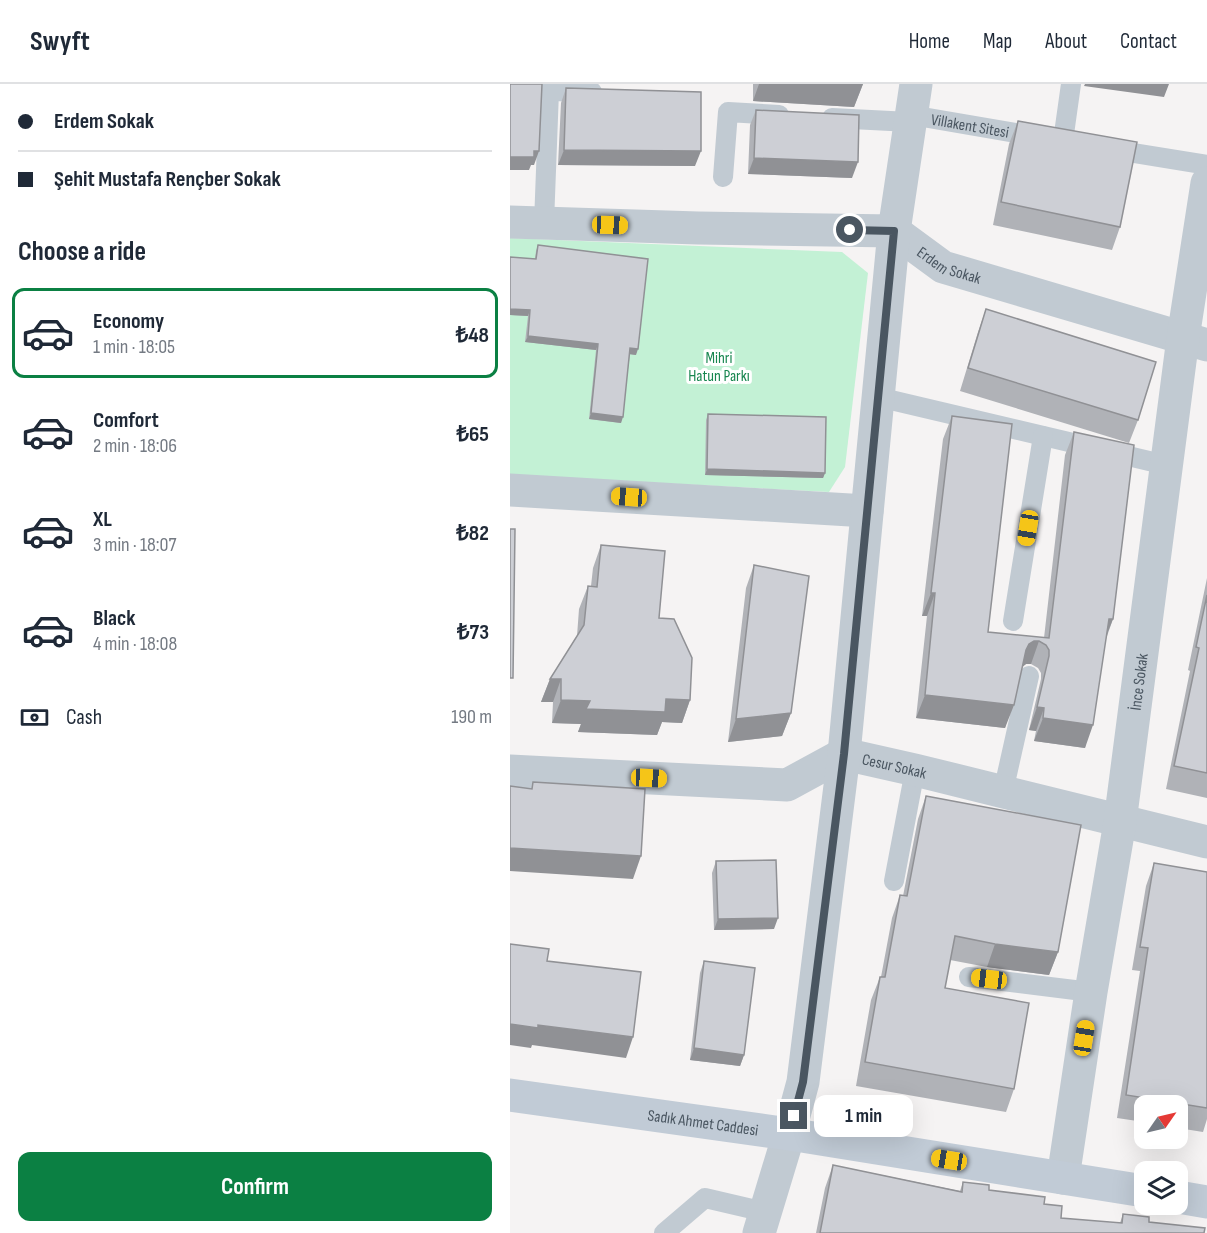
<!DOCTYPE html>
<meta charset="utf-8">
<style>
:root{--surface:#fff;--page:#f6f6f7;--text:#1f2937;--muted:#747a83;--line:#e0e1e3;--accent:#0b8043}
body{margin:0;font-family:"Sofia Sans Condensed",sans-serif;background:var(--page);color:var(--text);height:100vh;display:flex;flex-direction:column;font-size:22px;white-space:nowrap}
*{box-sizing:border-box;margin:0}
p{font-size:20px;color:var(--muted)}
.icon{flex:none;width:33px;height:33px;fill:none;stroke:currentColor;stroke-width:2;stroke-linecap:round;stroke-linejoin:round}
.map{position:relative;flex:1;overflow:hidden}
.sheet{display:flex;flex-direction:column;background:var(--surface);width:510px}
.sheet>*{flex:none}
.top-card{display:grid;align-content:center;height:132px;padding:0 18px;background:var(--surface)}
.needle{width:39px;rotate:56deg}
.buttons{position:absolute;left:624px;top:1011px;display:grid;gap:12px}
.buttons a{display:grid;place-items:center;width:54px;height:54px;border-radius:12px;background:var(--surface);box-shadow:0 6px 24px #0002;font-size:30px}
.end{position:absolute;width:27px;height:27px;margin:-14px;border:8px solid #4a5661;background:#fff;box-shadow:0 0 0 3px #fff}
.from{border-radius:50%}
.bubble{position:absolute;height:42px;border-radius:12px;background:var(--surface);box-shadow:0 6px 24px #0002;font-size:20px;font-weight:700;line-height:42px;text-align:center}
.car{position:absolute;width:18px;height:36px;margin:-18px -9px;border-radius:8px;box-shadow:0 0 4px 2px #0007;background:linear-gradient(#f5c518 24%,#345 0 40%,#f5c518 0 76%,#345 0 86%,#f5c518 0)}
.top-card b{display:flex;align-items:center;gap:21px;height:57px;font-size:22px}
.top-card b+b{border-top:2px solid var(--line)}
.top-card i{width:15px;height:15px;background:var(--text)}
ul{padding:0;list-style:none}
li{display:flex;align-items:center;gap:18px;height:90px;margin:0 12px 9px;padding:0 6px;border:3px solid transparent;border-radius:12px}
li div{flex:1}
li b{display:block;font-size:22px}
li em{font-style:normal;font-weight:700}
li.selected{border-color:var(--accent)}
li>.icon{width:54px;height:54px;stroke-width:1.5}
h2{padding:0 18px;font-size:27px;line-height:72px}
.pay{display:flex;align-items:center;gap:15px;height:66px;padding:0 18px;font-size:22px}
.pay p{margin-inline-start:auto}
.primary-button{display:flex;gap:12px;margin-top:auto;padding:12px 18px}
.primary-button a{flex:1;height:69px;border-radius:12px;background:var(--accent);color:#fff;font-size:24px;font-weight:700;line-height:69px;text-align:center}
header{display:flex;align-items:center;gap:36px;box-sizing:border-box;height:84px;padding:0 30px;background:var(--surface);border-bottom:2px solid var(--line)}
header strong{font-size:28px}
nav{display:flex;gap:33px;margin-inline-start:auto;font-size:21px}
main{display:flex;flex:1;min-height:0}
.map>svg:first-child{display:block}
.green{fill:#c3f1d5}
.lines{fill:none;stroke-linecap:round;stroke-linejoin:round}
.service{stroke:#c1cad2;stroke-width:20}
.minor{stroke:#c1cad2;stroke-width:33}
.secondary{stroke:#c1cbd6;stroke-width:33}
.wall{fill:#b0b2b7}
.shaded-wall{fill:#909195}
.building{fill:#cdcfd5;stroke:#909195;stroke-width:1.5}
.route{stroke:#4a5661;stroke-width:8}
.labels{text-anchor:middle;stroke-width:6;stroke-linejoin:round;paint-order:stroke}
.street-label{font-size:16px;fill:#4a5661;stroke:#fff}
.park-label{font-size:16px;fill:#17864f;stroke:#fff}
</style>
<header>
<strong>Swyft</strong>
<nav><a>Home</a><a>Map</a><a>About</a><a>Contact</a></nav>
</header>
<main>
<section class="sheet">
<div class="top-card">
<b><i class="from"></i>Erdem Sokak</b>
<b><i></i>Şehit Mustafa Rençber Sokak</b>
</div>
<h2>Choose a ride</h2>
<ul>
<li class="selected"><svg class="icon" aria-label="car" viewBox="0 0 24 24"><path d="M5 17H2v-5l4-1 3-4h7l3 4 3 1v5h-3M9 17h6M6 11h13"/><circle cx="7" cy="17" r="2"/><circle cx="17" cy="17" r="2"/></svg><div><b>Economy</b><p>1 min · 18:05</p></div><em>₺48</em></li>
<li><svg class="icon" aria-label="car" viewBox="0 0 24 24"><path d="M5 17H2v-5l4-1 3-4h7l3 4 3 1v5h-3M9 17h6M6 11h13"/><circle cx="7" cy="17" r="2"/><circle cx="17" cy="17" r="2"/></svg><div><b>Comfort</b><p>2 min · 18:06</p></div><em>₺65</em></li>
<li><svg class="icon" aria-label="car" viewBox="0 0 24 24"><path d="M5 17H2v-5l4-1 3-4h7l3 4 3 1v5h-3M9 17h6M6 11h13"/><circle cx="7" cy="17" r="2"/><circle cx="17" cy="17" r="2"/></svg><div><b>XL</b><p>3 min · 18:07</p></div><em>₺82</em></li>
<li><svg class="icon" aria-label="car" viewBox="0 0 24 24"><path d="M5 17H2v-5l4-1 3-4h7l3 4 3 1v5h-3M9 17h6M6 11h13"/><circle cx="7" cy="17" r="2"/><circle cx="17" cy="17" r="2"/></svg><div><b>Black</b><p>4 min · 18:08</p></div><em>₺73</em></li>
</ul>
<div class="pay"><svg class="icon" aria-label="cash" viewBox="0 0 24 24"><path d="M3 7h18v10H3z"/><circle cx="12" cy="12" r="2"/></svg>Cash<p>190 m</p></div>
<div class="primary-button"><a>Confirm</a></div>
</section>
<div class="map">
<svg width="697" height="1149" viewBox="0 0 697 1149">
<rect width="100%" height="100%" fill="#f5f3f3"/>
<path class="green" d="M 0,154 L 332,168 L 358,189 L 335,383 L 319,408 L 0,391 Z"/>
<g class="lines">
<g class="service">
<path id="s1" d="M 401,31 L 529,53"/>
<path d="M 322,34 L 400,38"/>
<path d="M 553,57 L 561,0"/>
<path d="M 599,65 L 697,81"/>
<path d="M 213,93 L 218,28 L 269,31"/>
<path d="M 34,139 L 39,7 L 82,8"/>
<path d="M 368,313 L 656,381"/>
<path d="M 503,537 L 533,352"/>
<path d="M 493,708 L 519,592"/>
<path d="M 384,797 L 405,686"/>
<path d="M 459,893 L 581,908"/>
<path d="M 154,1149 L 195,1114 L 255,1128"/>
</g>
<g class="minor">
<path id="s2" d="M 0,138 L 188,144 L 384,147 L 433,183 L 697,261"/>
<path d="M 0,406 L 357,427"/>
<path id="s3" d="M 0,687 L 277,701 L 334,670 L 405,686 L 697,758"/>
<path id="s4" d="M 553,1094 L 581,908 L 610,738 L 673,254 L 697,99"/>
<path d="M 249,1149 L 279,1050 L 293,998 L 334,670 L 384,147 L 406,0"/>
</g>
<g class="secondary">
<path id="s5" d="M 0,1011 L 279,1050 L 634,1107"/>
<path d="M 668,1113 L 697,1118"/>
</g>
</g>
<path class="wall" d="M 243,0 L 353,0 L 344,23 L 243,17 Z
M 56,4 L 185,82 L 48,81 L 51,19 Z
M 246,26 L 342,94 L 238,90 L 240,41 Z
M 508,37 L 610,143 L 602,166 L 483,141 L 499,60 Z
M 28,161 L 126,271 L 120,270 L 111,339 L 79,335 L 86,266 L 15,258 L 18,232 L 0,231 L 0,173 L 25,175 L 26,167 Z
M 476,225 L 628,336 L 619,359 L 450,307 L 468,248 Z
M 198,330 L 315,389 L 313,394 L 195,391 L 196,336 Z
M 442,332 L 478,548 L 534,554 L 555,371 L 564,348 L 603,535 L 596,555 L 575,664 L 524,657 L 526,647 L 519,646 L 531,595 L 531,589 L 528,584 L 521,580 L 516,580 L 512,583 L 495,644 L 406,634 L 417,532 L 412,532 L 433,355 Z
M 91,461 L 149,534 L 180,616 L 172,639 L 152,638 L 147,651 L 68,648 L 71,640 L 42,639 L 43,618 L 31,618 L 40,595 L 67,552 L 69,525 L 78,502 L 81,502 L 83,484 Z
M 244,481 L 281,629 L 272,652 L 218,658 L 236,504 Z
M 697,494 L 697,714 L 656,705 L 680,587 L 678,586 Z
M 416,712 L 548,868 L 539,891 L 477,883 L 440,876 L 435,904 L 504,1005 L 496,1028 L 346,1002 L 361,916 L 370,893 L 371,893 L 382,834 L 390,811 L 393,812 L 408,735 Z
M 206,777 L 264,845 L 204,846 L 202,789 Z
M 644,779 L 697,788 L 697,1035 L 693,1048 L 668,1044 L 668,1022 L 634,1022 L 634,1038 L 607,1034 L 630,887 L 622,886 L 636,802 Z
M 194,877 L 234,971 L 230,982 L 180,976 L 190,889 Z
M 323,1081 L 450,1107 L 453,1098 L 479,1106 L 534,1120 L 551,1134 L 610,1139 L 613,1130 L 639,1138 L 694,1149 L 306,1149 L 315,1104 Z"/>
<path class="shaded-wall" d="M 249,0 L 353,0 L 344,23 L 243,17 Z
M 575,0 L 659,0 L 654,13 L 574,2 Z
M 54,66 L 191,67 L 185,82 L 48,81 Z
M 24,67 L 29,67 L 24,81 L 21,81 L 19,86 L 0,86 L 0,73 Z
M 244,74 L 348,78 L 342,94 L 238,90 Z
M 0,225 L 20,226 L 18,232 L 0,231 Z
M 18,252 L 88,260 L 86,266 L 15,258 Z
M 120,264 L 128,265 L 126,271 L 118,270 Z
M 81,329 L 113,333 L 111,339 L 79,335 Z
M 197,385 L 315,389 L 313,394 L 195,391 Z
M 421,509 L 425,509 L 417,532 L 412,532 Z
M 599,535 L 603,535 L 594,558 Z
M 524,557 L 529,557 L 521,580 L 516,580 L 511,584 L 516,566 L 519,560 Z
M 40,595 L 51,595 L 43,618 L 31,618 Z
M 415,611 L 504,621 L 495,644 L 406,634 Z
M 156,615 L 180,616 L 172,639 L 152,638 L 147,651 L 68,648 L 71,640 L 42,639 L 51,616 Z
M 527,623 L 534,624 L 526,647 L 519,646 Z
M 281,629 L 272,652 L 218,658 L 226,635 Z
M 533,634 L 583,641 L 575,664 L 524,657 Z
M 0,764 L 131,772 L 123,795 L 0,787 Z
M 268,834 L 264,845 L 204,846 L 208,835 Z
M 485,860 L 548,868 L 539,891 L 477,883 Z
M 0,940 L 28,941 L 123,953 L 116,974 L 22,961 L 21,964 L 0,961 Z
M 184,964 L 234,971 L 230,982 L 180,976 Z"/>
<path class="building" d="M 0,0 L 32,0 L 29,67 L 24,67 L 24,73 L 0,73 Z
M 56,4 L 191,8 L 191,67 L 54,66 Z
M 246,26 L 349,31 L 348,78 L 244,74 Z
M 508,37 L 627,58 L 610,143 L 491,118 Z
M 28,161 L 138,175 L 128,265 L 120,264 L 113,333 L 81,329 L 88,260 L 18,252 L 20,226 L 0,225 L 0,173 L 26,175 Z
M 476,225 L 646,278 L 628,336 L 458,284 Z
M 198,330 L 316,333 L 315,389 L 197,385 Z
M 442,332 L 502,340 L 478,548 L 539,554 L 564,348 L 624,361 L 603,535 L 599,535 L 583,641 L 533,634 L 534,624 L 527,623 L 539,572 L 539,566 L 536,561 L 529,557 L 524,557 L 519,560 L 516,566 L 504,621 L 415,611 L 425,509 L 421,509 Z
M 0,445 L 5,445 L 3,594 L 0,594 Z
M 91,461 L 155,467 L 149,534 L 164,535 L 182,574 L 180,616 L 156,615 L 155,628 L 76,625 L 80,617 L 51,616 L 51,595 L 40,595 L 74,541 L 78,502 L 87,503 Z
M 244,481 L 299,492 L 281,629 L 226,635 Z
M 697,511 L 697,689 L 664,682 L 689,564 L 686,563 Z
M 23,698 L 135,705 L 131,772 L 0,764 L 0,702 L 22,705 Z
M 416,712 L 571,741 L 548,868 L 485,860 L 445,852 L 435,904 L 519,919 L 504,1005 L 355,978 L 370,893 L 375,893 L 390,811 L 397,812 Z
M 266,776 L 268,834 L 208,835 L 206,777 Z
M 644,779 L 697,788 L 697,1024 L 616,1011 L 638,864 L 630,863 Z
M 0,860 L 39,865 L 37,877 L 131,888 L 123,953 L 28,941 L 28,944 L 0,940 Z
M 194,877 L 245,884 L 234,971 L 184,964 Z
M 323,1081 L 452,1108 L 453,1098 L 479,1101 L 479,1106 L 535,1113 L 534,1120 L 552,1122 L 551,1134 L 612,1139 L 613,1130 L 639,1133 L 639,1138 L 695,1144 L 694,1149 L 310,1149 Z"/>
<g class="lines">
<path class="route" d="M 284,1032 L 293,998 L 334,670 L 384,147 L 340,146"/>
</g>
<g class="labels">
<g class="street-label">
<text dy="6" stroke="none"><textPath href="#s1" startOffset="60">Villakent Sitesi</textPath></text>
<text dy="6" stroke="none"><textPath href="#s2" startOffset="450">Erdem Sokak</textPath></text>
<text dy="6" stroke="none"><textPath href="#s4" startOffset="502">İnce Sokak</textPath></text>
<text dy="6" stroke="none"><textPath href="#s3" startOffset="394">Cesur Sokak</textPath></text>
<text dy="6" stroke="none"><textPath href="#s5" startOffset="195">Sadık Ahmet Caddesi</textPath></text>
</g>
<g class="park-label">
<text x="209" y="279">Mihri<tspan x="209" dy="18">Hatun Parkı</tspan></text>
</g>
</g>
</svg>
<div class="buttons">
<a><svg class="needle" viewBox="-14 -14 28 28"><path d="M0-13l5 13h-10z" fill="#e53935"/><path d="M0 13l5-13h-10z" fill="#747a83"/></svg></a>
<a><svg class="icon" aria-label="layers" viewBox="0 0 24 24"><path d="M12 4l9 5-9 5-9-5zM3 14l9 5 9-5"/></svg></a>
</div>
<i class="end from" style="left:340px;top:146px"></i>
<i class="end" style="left:284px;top:1032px"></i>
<div class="bubble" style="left:304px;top:1011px;width:99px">1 min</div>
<i class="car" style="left:100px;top:141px;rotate:92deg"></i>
<i class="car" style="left:119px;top:413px;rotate:274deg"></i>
<i class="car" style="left:518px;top:444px;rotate:189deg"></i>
<i class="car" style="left:139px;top:694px;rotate:93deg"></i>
<i class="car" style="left:479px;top:895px;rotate:277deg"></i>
<i class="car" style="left:574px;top:954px;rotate:9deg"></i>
<i class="car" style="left:439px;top:1076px;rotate:279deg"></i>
</div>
</main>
